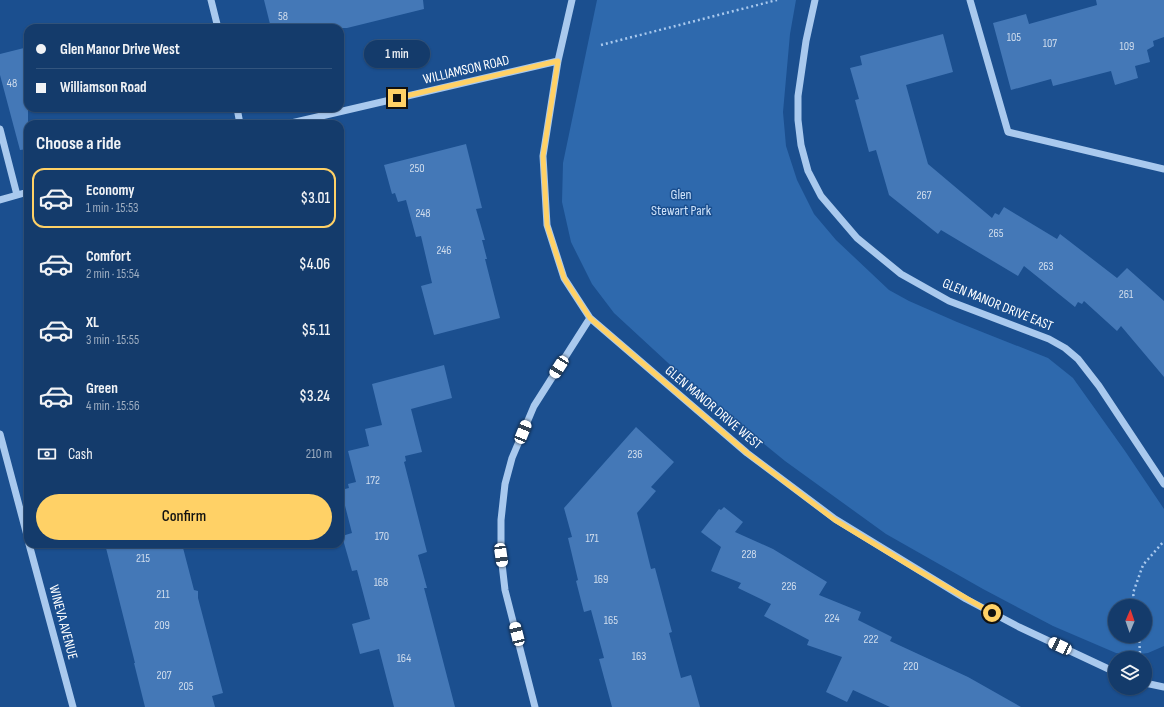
<!DOCTYPE html>
<meta charset="utf-8">
<style>
:root{--surface:#143b6b;--page:#1d4271;--text:#f1f3f6;--muted:#9dadc1;--line:#33557e;--accent:#ffd166}
body{margin:0;font-family:"Sofia Sans Condensed",sans-serif;background:var(--page);color:var(--text);height:100vh;display:flex;flex-direction:column;font-size:15px;white-space:nowrap}
*{box-sizing:border-box;margin:0}
p{font-size:13px;color:var(--muted)}
.icon{flex:none;width:22px;height:22px;fill:none;stroke:currentColor;stroke-width:2;stroke-linecap:round;stroke-linejoin:round}
.map{position:relative;flex:1;overflow:hidden}
.side{position:absolute;left:24px;top:120px;width:320px;height:428px;display:flex;flex-direction:column;background:var(--surface);border-radius:12px;box-shadow:0 1px 3px #0004,0 0 0 1px var(--line)}
.side>*{flex:none}
.guide{position:absolute;left:24px;top:24px;width:320px;height:88px;border-radius:12px;box-shadow:0 1px 3px #0004,0 0 0 1px var(--line);display:grid;align-content:center;height:88px;padding:0 12px;background:var(--surface)}
.needle{width:26px;rotate:2deg}
.controls{position:absolute;left:1108px;top:599px;display:grid;gap:8px}
.controls a{display:grid;place-items:center;width:44px;height:44px;border-radius:50%;background:var(--surface);box-shadow:0 1px 3px #0004,0 0 0 1px var(--line);font-size:20px}
.end{position:absolute;width:18px;height:18px;margin:-9px;border:5px solid #ffd166;background:#111;box-shadow:0 0 0 2px #111}
.from{border-radius:50%}
.bubble{position:absolute;height:28px;border-radius:14px;background:var(--surface);box-shadow:0 1px 3px #0004,0 0 0 1px var(--line);font-size:13px;font-weight:600;line-height:28px;text-align:center}
.car{position:absolute;width:12px;height:24px;margin:-12px -6px;border-radius:5px;box-shadow:0 0 3px 1px #0007;background:linear-gradient(#fff 24%,#345 0 40%,#fff 0 76%,#345 0 86%,#fff 0)}
.guide b{display:flex;align-items:center;gap:14px;height:38px;font-size:15px}
.guide b+b{border-top:1px solid var(--line)}
.guide i{width:10px;height:10px;background:var(--text)}
ul{padding:0;list-style:none}
li{display:flex;align-items:center;gap:12px;height:60px;margin:0 8px 6px;padding:0 4px;border:2px solid transparent;border-radius:12px}
li div{flex:1}
li b{display:block;font-size:15px}
li em{font-style:normal;font-weight:600}
li.current{border-color:var(--accent)}
li>.icon{width:36px;height:36px;stroke-width:1.5}
h2{padding:0 12px;font-size:18px;line-height:48px}
.pay{display:flex;align-items:center;gap:10px;height:44px;padding:0 12px;font-size:15px}
.pay p{margin-inline-start:auto}
.button{display:flex;gap:8px;margin-top:auto;padding:8px 12px}
.button a{flex:1;height:46px;border-radius:24px;background:var(--accent);color:#111;font-size:16px;font-weight:600;line-height:46px;text-align:center}
.map>svg:first-child{display:block}
.green{fill:#2e69ad;fill-rule:evenodd}
.building{fill:#4478b7}
.lines{fill:none;stroke-linecap:round;stroke-linejoin:round}
.path{stroke:#a9c9ee;stroke-width:2.5;stroke-dasharray:2 3;stroke-linecap:butt}
.minor{stroke:#a9c9ee;stroke-width:7}
.route{stroke:#ffd166;stroke-width:5}
.labels{text-anchor:middle;stroke-width:3;stroke-linejoin:round;paint-order:stroke}
.number-label{font-size:12px;fill:#d0dded}
.street-label{font-size:14px;fill:#fff;stroke:#1b4f8f}
.park-label{font-size:14px;fill:#cfe3fa;stroke:#1b4f8f}
</style>
<div class="map">
<svg width="1164" height="707" viewBox="0 0 1164 707">
<rect width="100%" height="100%" fill="#1b4f8f"/>
<path class="green" d="M 597,0 L 796,0 L 790,34 L 783,112 L 786,146 L 797,180 L 814,214 L 836,240 L 889,290 L 909,301 L 957,322 L 1048,358 L 1073,378 L 1125,451 L 1164,509 L 1164,646 L 1148,653 L 1132,655 L 1116,653 L 1053,626 L 983,589 L 886,534 L 785,461 L 692,385 L 614,313 L 592,284 L 571,242 L 562,202 L 563,163 ZM 1115,606 L 1145,606 L 1145,636 L 1115,636 Z"/>
<path class="building" d="M 264,0 L 423,0 L 424,9 L 347,28 L 271,28 Z
M 1096,0 L 1164,0 L 1164,37 L 1153,41 L 1154,46 L 1147,50 L 1150,62 L 1135,66 L 1138,78 L 1115,85 L 1111,71 L 1053,86 L 1051,79 L 1011,90 L 993,23 L 1026,14 L 1029,24 L 1097,5 Z
M 943,34 L 953,72 L 906,85 L 928,164 L 992,218 L 995,213 L 999,215 L 1004,207 L 1057,239 L 1060,234 L 1117,278 L 1127,268 L 1164,301 L 1164,377 L 1121,326 L 1117,331 L 1084,301 L 1082,304 L 1078,302 L 1075,307 L 1024,266 L 1018,276 L 941,230 L 938,234 L 889,195 L 876,150 L 869,152 L 855,100 L 859,99 L 850,68 L 862,65 L 860,56 Z
M 28,47 L 28,149 L 20,150 L 0,75 L 0,54 Z
M 466,144 L 482,208 L 476,209 L 485,240 L 482,240 L 487,259 L 485,259 L 500,318 L 434,335 L 421,286 L 432,283 L 421,236 L 416,237 L 406,200 L 398,202 L 395,193 L 392,194 L 384,165 Z
M 444,365 L 452,398 L 411,409 L 422,452 L 405,456 L 406,461 L 404,462 L 427,552 L 418,555 L 427,588 L 424,588 L 455,707 L 394,707 L 379,649 L 360,654 L 352,624 L 370,619 L 357,570 L 352,571 L 342,536 L 352,533 L 341,490 L 349,488 L 348,484 L 356,482 L 348,451 L 369,446 L 365,429 L 382,425 L 372,384 Z
M 636,427 L 674,462 L 651,487 L 656,491 L 637,513 L 651,569 L 655,568 L 672,632 L 669,633 L 681,678 L 691,675 L 700,707 L 612,707 L 599,659 L 604,658 L 591,610 L 584,612 L 576,581 L 578,580 L 568,538 L 572,537 L 564,508 Z
M 724,507 L 743,522 L 735,532 L 773,549 L 827,582 L 819,595 L 861,612 L 858,620 L 892,637 L 890,641 L 968,677 L 1021,707 L 890,707 L 853,690 L 847,702 L 826,692 L 842,657 L 807,645 L 809,640 L 764,616 L 771,604 L 738,588 L 741,583 L 711,571 L 721,547 L 701,532 L 719,509 L 721,510 Z
M 105,544 L 182,544 L 194,590 L 198,591 L 198,598 L 223,693 L 212,696 L 215,707 L 145,707 L 134,663 L 135,663 Z"/>
<g class="lines">
<path class="path" d="M 601,45 L 777,0
M 1135,606 L 1133,593 L 1143,565 L 1164,541
M 1139,636 L 1140,654"/>
<path class="minor" d="M 211,0 L 218,28
M 572,0 L 558,61 L 543,156 L 547,225 L 564,278 L 590,318 L 747,453 L 835,519 L 966,599 L 1019,627 L 1115,672
M 815,0 L 806,41 L 798,96 L 798,120 L 801,145 L 808,171 L 821,196 L 857,238 L 901,274 L 949,301 L 1049,339 L 1065,348 L 1078,359 L 1099,386 L 1164,484
M 970,0 L 1008,132 L 1164,169
M 237,108 L 240,124
M 287,124 L 558,61
M 0,129 L 17,195
M 0,200 L 28,192
M 0,434 L 28,539
M 29,544 L 73,707
M 1145,683 L 1164,687
M 535,707 L 505,590 L 501,555 L 501,520 L 505,484 L 512,458 L 534,406 L 590,318"/>
</g>
<g class="lines">
<path class="route" d="M 397,98 L 558,61 L 543,156 L 547,225 L 564,278 L 590,318 L 747,453 L 835,520 L 919,571 L 992,613"/>
</g>
<g class="labels">
<g class="number-label">
<text x="283" y="20">58</text>
<text x="1014" y="41">105</text>
<text x="1050" y="47">107</text>
<text x="1127" y="50">109</text>
<text x="12" y="87">48</text>
<text x="417" y="172">250</text>
<text x="924" y="199">267</text>
<text x="423" y="217">248</text>
<text x="996" y="237">265</text>
<text x="444" y="254">246</text>
<text x="1046" y="270">263</text>
<text x="1126" y="298">261</text>
<text x="635" y="458">236</text>
<text x="373" y="484">172</text>
<text x="382" y="540">170</text>
<text x="592" y="542">171</text>
<text x="749" y="558">228</text>
<text x="143" y="562">215</text>
<text x="601" y="583">169</text>
<text x="381" y="586">168</text>
<text x="789" y="590">226</text>
<text x="163" y="598">211</text>
<text x="832" y="622">224</text>
<text x="611" y="624">165</text>
<text x="162" y="629">209</text>
<text x="871" y="643">222</text>
<text x="639" y="660">163</text>
<text x="404" y="662">164</text>
<text x="911" y="670">220</text>
<text x="164" y="679">207</text>
<text x="186" y="690">205</text>
</g>
<g class="street-label">
<text transform="translate(466 69) rotate(-13)" y="5">WILLIAMSON ROAD</text>
<text transform="translate(998 304) rotate(22)" y="5">GLEN MANOR DRIVE EAST</text>
<text transform="translate(714 407) rotate(40)" y="5">GLEN MANOR DRIVE WEST</text>
<text transform="translate(64 622) rotate(75)" y="5">WINEVA AVENUE</text>
</g>
<g class="park-label">
<text x="681" y="199">Glen<tspan x="681" dy="16">Stewart Park</tspan></text>
</g>
</g>
</svg>
<div class="controls">
<a><svg class="needle" viewBox="-14 -14 28 28"><path d="M0-13l5 13h-10z" fill="#e53935"/><path d="M0 13l5-13h-10z" fill="#9dadc1"/></svg></a>
<a><svg class="icon" aria-label="layers" viewBox="0 0 24 24"><path d="M12 4l9 5-9 5-9-5zM3 14l9 5 9-5"/></svg></a>
</div>
<i class="end from" style="left:992px;top:613px"></i>
<i class="end" style="left:397px;top:98px"></i>
<div class="bubble" style="left:364px;top:40px;width:66px">1 min</div>
<i class="car" style="left:559px;top:367px;rotate:213deg"></i>
<i class="car" style="left:523px;top:432px;rotate:22deg"></i>
<i class="car" style="left:501px;top:555px;rotate:172deg"></i>
<i class="car" style="left:517px;top:634px;rotate:346deg"></i>
<i class="car" style="left:1060px;top:646px;rotate:295deg"></i>
<div class="guide">
<b><i class="from"></i>Glen Manor Drive West</b>
<b><i></i>Williamson Road</b>
</div>
<section class="side">
<h2>Choose a ride</h2>
<ul>
<li class="current"><svg class="icon" aria-label="car" viewBox="0 0 24 24"><path d="M5 17H2v-5l4-1 3-4h7l3 4 3 1v5h-3M9 17h6M6 11h13"/><circle cx="7" cy="17" r="2"/><circle cx="17" cy="17" r="2"/></svg><div><b>Economy</b><p>1 min · 15:53</p></div><em>$3.01</em></li>
<li><svg class="icon" aria-label="car" viewBox="0 0 24 24"><path d="M5 17H2v-5l4-1 3-4h7l3 4 3 1v5h-3M9 17h6M6 11h13"/><circle cx="7" cy="17" r="2"/><circle cx="17" cy="17" r="2"/></svg><div><b>Comfort</b><p>2 min · 15:54</p></div><em>$4.06</em></li>
<li><svg class="icon" aria-label="car" viewBox="0 0 24 24"><path d="M5 17H2v-5l4-1 3-4h7l3 4 3 1v5h-3M9 17h6M6 11h13"/><circle cx="7" cy="17" r="2"/><circle cx="17" cy="17" r="2"/></svg><div><b>XL</b><p>3 min · 15:55</p></div><em>$5.11</em></li>
<li><svg class="icon" aria-label="car" viewBox="0 0 24 24"><path d="M5 17H2v-5l4-1 3-4h7l3 4 3 1v5h-3M9 17h6M6 11h13"/><circle cx="7" cy="17" r="2"/><circle cx="17" cy="17" r="2"/></svg><div><b>Green</b><p>4 min · 15:56</p></div><em>$3.24</em></li>
</ul>
<div class="pay"><svg class="icon" aria-label="cash" viewBox="0 0 24 24"><path d="M3 7h18v10H3z"/><circle cx="12" cy="12" r="2"/></svg>Cash<p>210 m</p></div>
<div class="button"><a>Confirm</a></div>
</section>
</div>
